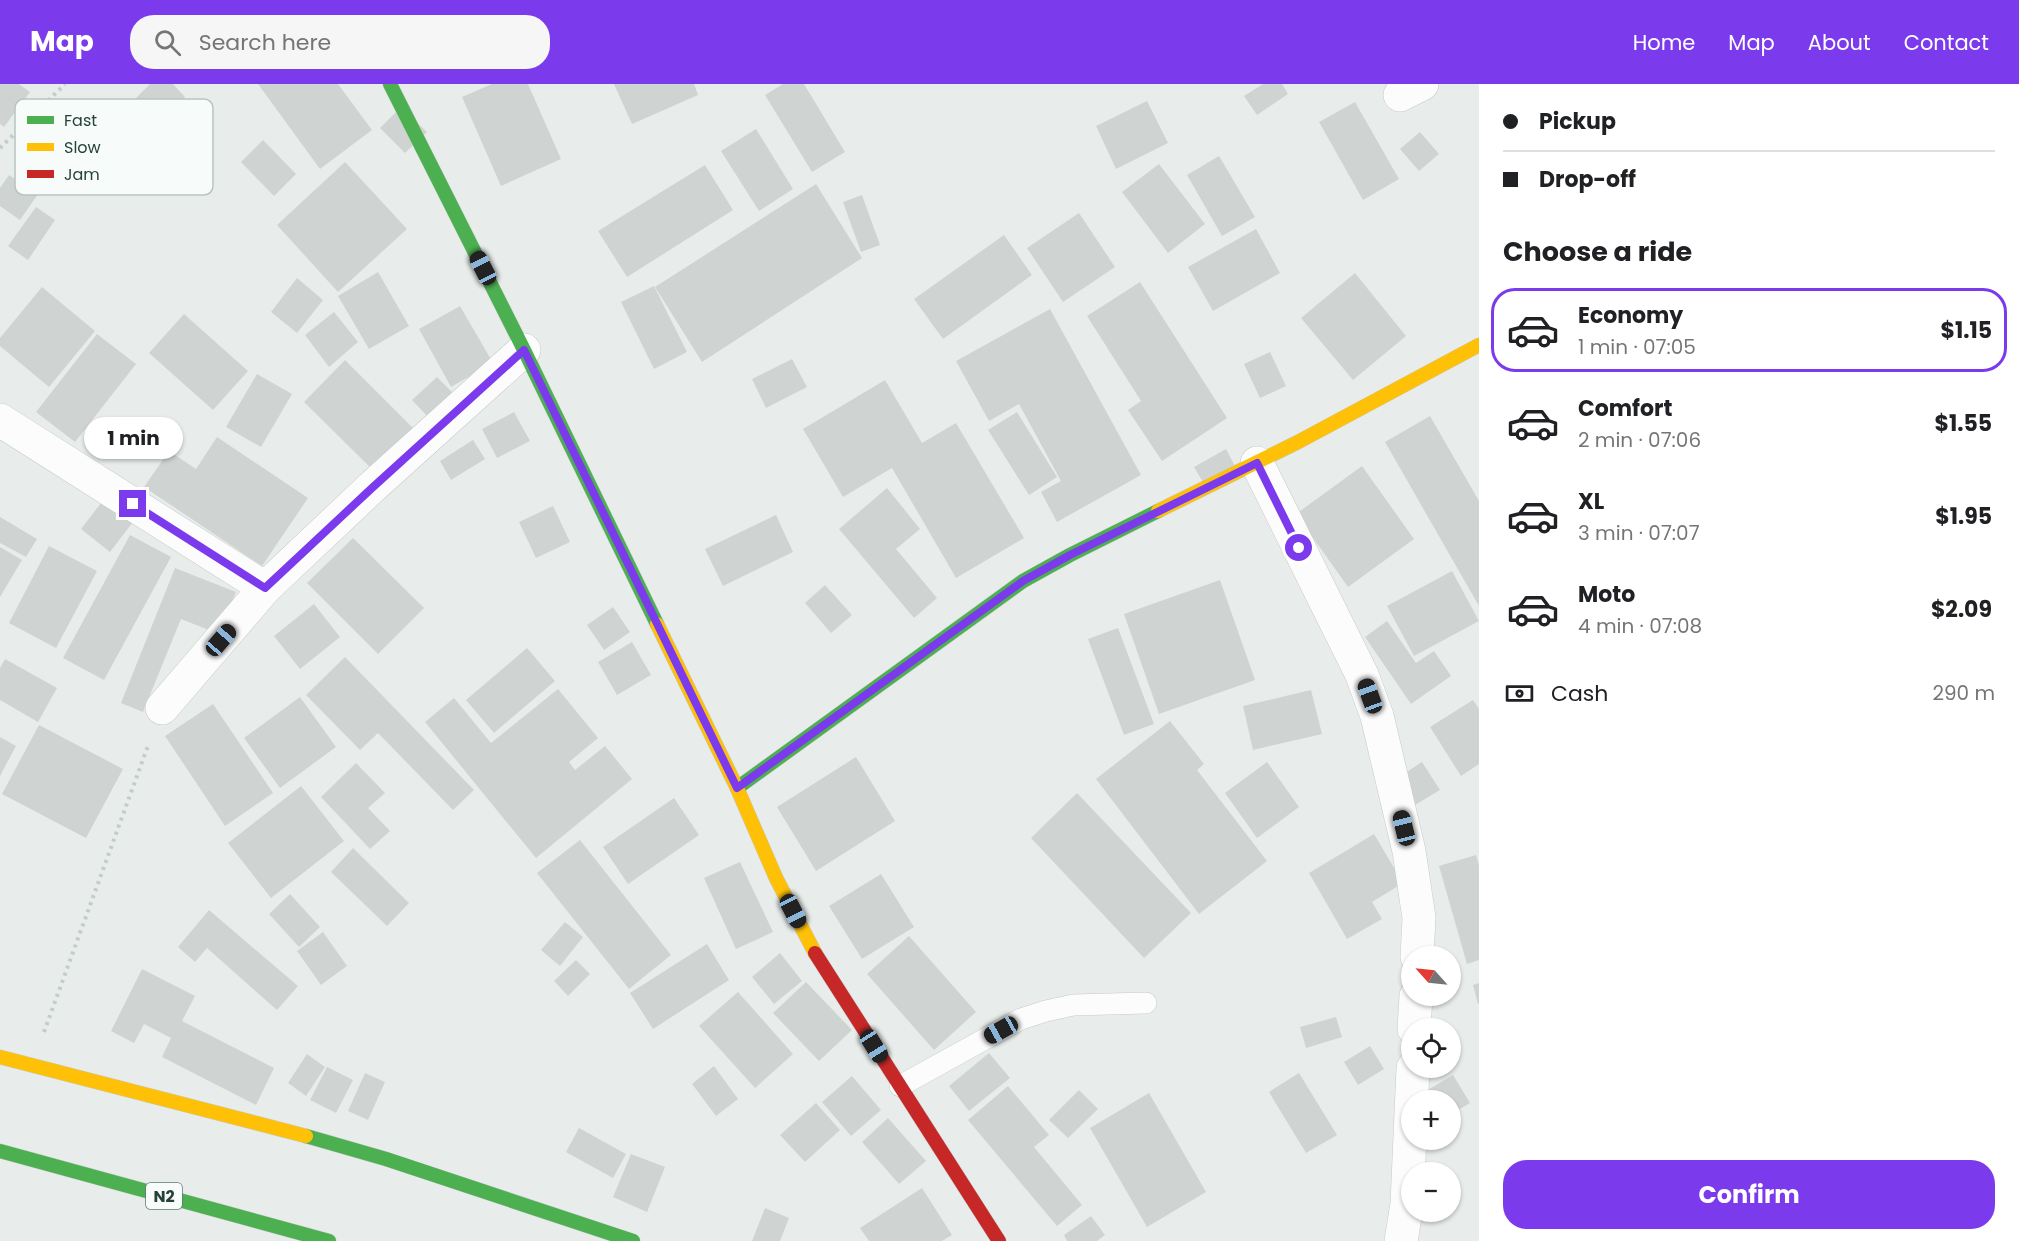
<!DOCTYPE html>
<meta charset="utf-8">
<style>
:root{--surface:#fff;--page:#f6f6f6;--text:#202124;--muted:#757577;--line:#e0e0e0;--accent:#7c3aed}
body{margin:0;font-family:Poppins,sans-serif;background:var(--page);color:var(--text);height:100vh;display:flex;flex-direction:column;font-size:22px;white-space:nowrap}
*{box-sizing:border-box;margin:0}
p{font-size:20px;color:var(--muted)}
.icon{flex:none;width:33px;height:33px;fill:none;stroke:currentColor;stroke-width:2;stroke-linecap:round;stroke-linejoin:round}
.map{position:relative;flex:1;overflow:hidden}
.sheet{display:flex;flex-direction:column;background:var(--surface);width:540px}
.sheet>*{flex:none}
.banner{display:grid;align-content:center;height:132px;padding:0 24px;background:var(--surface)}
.needle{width:39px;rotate:297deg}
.buttons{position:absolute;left:1401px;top:862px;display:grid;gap:12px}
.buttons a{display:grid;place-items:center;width:60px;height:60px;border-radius:50%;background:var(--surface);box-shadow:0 2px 4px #0004;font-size:30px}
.end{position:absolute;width:27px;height:27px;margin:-14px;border:8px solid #7c3aed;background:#fff;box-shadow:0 0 0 3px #fff}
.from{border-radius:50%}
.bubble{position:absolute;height:42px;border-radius:21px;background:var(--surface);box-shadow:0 2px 4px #0004;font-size:20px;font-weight:700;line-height:42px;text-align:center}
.car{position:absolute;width:18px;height:36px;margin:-18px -9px;border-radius:8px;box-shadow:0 0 4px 2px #0007;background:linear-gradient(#222 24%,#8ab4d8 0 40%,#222 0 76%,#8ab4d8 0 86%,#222 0)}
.banner b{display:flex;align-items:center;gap:21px;height:57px;font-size:22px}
.banner b+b{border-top:2px solid var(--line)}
.banner i{width:15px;height:15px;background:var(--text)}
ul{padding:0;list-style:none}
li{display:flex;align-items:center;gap:18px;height:84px;margin:0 12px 9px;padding:0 12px;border:3px solid transparent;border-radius:24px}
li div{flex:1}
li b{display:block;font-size:22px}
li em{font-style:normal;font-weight:700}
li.on{border-color:var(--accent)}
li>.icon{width:54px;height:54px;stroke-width:1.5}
h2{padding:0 24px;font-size:27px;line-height:72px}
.pay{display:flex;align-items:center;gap:15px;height:66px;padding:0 24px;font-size:22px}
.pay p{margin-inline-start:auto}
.button{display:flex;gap:12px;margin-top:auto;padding:12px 24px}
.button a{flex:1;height:69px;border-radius:24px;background:var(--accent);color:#fff;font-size:24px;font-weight:700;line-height:69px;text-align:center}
header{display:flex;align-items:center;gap:36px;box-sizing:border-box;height:84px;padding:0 30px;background:var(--accent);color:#fff}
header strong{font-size:28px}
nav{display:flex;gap:33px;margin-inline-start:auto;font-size:21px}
.search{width:420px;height:54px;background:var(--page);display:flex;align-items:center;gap:15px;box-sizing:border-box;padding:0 21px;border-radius:24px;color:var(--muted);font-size:22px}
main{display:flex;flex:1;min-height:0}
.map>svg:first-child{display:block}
.building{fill:#cfd4d2}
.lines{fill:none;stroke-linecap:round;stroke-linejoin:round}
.lane-casing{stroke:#c5cac8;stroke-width:22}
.street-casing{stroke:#c5cac8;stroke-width:34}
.fast-casing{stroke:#c3cbc8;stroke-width:15}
.slow-casing{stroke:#c3cbc8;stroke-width:15}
.jam-casing{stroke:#c3cbc8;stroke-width:15}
.path{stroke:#c3ccca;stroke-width:4;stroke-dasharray:3 4.5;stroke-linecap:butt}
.lane{stroke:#fcfcfc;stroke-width:21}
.street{stroke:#fcfcfc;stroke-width:33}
.fast{stroke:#4caf50;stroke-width:14}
.slow{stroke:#ffc107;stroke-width:14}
.jam{stroke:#c62828;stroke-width:14}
.route{stroke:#7c3aed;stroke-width:8}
.labels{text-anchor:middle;stroke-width:6;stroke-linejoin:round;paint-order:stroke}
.shield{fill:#f7fbf9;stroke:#637a73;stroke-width:1.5}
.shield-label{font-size:16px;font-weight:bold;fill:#24423a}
.key{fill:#f7fbf9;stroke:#b8c4c0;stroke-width:1.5}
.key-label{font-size:16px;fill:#24423a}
</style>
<header>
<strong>Map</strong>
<div class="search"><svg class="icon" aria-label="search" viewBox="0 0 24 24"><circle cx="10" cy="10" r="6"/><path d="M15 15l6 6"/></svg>Search here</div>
<nav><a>Home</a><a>Map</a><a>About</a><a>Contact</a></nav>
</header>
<main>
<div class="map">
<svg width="1479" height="1157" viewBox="0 0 1479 1157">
<rect width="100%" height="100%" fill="#e8edeb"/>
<path class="building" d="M 0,0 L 19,0 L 30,8 L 4,43 L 0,40 Z
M 150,0 L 173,0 L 185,13 L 148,50 L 124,26 Z
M 258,0 L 338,0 L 372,46 L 320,85 Z
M 492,0 L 528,0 L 561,75 L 501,102 L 462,13 Z
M 614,0 L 694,0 L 698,11 L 632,40 Z
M 783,0 L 804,0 L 845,68 L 812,88 L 765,11 Z
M 1263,0 L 1282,0 L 1288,10 L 1257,31 L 1244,12 Z
M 1147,17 L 1168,59 L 1116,85 L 1096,42 Z
M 1355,18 L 1399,95 L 1363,116 L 1319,38 Z
M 401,23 L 427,48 L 405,69 L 380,44 Z
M 756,45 L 793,105 L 759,127 L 721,67 Z
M 1420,48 L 1439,70 L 1419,87 L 1400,65 Z
M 263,56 L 296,90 L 274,112 L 241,78 Z
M 1219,72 L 1255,133 L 1222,152 L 1187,91 Z
M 345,78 L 407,145 L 338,208 L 277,141 Z
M 1159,80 L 1205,140 L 1168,169 L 1122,108 Z
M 705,81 L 733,126 L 627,193 L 598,147 Z
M 9,91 L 38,110 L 20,136 L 0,122 L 0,104 Z
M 816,100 L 862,174 L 702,278 L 655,203 Z
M 862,111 L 880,161 L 861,168 L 843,118 Z
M 36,123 L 55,136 L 28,176 L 8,162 Z
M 1079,129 L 1115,183 L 1063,218 L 1027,164 Z
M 1256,145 L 1280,189 L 1213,227 L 1188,183 Z
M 1004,151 L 1032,191 L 943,255 L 914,215 Z
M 378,188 L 409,242 L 369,265 L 338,212 Z
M 1355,189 L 1406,252 L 1353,296 L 1301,234 Z
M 297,194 L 323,216 L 297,249 L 271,228 Z
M 1140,198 L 1227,334 L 1162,377 L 1128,326 L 1141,317 L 1087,232 Z
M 654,202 L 687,268 L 654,285 L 621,218 Z
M 42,203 L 95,247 L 49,303 L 0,262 L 0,254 Z
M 460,222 L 493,279 L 451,303 L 419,245 Z
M 1050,225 L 1141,391 L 1057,438 L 1041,408 L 1061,397 L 1019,320 L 989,337 L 956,277 Z
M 334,228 L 358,258 L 329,283 L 305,251 Z
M 184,230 L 248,287 L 213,326 L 149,269 Z
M 97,250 L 136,280 L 75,358 L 36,328 Z
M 1270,268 L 1286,302 L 1260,314 L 1244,280 Z
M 792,275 L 807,303 L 766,324 L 752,295 Z
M 345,276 L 419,350 L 378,391 L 304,318 Z
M 257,290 L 292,310 L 261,363 L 226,343 Z
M 437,293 L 453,309 L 428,333 L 412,316 Z
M 885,296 L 922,359 L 956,339 L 1024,454 L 956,494 L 892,384 L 843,413 L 803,345 Z
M 514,328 L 530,357 L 497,374 L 482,345 Z
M 1017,328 L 1057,393 L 1029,411 L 988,346 Z
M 1430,332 L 1479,417 L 1479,522 L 1385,358 Z
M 217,353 L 308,414 L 262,482 L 144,403 L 169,367 L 196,385 Z
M 473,356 L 485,375 L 451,396 L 440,377 Z
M 1226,365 L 1238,388 L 1207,405 L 1194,383 Z
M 1362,382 L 1414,455 L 1348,503 L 1296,430 Z
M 887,404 L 920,445 L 896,465 L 937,514 L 914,534 L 839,445 Z
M 104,415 L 133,438 L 110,468 L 81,445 Z
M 553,422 L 570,458 L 536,474 L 519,438 Z
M 776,431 L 793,468 L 723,502 L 705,465 Z
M 0,433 L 37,455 L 26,473 L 0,459 Z
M 130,451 L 171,473 L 104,596 L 63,574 Z
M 353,454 L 424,524 L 378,570 L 307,499 Z
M 49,462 L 97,487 L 56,564 L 9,539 Z
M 0,463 L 22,476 L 0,513 Z
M 175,484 L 236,508 L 219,550 L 181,535 L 143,628 L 121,619 Z
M 1452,487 L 1479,537 L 1414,572 L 1387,522 Z
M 1220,496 L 1255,596 L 1159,630 L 1124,530 Z
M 825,501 L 852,531 L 831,549 L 805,519 Z
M 314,520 L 340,553 L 300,585 L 274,552 Z
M 613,523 L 630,548 L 604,566 L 587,541 Z
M 1387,537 L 1416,579 L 1434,567 L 1451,592 L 1411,620 L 1365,553 Z
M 1118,544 L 1154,640 L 1124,651 L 1088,555 Z
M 632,558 L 651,591 L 617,611 L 598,578 Z
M 527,564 L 555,597 L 494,649 L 466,616 Z
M 345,573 L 474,706 L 453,726 L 378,649 L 360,666 L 306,611 Z
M 5,575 L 57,604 L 38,638 L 0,616 L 0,584 Z
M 558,605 L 598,654 L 569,678 L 575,686 L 605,662 L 632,695 L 536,774 L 425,638 L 454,614 L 491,659 Z
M 1311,606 L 1322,650 L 1253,666 L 1243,622 Z
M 300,613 L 336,663 L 280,704 L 244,654 Z
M 1473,616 L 1479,625 L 1479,680 L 1461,692 L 1430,643 Z
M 213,620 L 273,709 L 225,742 L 165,652 Z
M 1170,637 L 1204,680 L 1197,686 L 1267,777 L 1199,830 L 1096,695 Z
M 39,641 L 123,685 L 86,754 L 2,710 Z
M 0,653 L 16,662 L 0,692 Z
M 856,673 L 895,737 L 816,787 L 777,723 Z
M 1267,678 L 1299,723 L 1257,754 L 1225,709 Z
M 1422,678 L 1440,706 L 1415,721 L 1399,693 Z
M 356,679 L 385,709 L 368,724 L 390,747 L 370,765 L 321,713 Z
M 301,702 L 344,757 L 271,814 L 228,759 Z
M 1077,709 L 1191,829 L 1144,874 L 1031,754 Z
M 674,714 L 699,751 L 628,800 L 603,763 Z
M 1374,750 L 1403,799 L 1372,818 L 1382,835 L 1347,855 L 1309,789 Z
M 580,756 L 671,871 L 629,905 L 537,789 Z
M 353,764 L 409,819 L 387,842 L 331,788 Z
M 1476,771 L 1479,781 L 1479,876 L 1467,880 L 1439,782 Z
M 740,778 L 773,848 L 736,865 L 704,794 Z
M 881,790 L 914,843 L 862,875 L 829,822 Z
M 290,810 L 320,843 L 299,863 L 269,830 Z
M 209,826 L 298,902 L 277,926 L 207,864 L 195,878 L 178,863 Z
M 565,838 L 583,853 L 560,882 L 541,866 Z
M 323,848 L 347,882 L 321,901 L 297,867 Z
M 909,852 L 976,928 L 934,966 L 867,890 Z
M 707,860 L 729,896 L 653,945 L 630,909 Z
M 780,869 L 802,897 L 774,920 L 752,893 Z
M 576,876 L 590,890 L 568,912 L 554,897 Z
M 142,885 L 195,912 L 182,937 L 274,984 L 256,1021 L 162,973 L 171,954 L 144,940 L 134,959 L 111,947 Z
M 806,898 L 852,946 L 819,977 L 773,929 Z
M 1479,899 L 1479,920 L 1478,920 L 1473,901 Z
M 738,908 L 793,970 L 755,1004 L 699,942 Z
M 1336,933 L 1342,953 L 1306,964 L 1300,943 Z
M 1370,962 L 1384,985 L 1358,1001 L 1344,978 Z
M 989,969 L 1010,994 L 969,1027 L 949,1002 Z
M 307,970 L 325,983 L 306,1012 L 288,999 Z
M 714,982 L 738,1015 L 716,1032 L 692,1000 Z
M 327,983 L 353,996 L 336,1029 L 310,1016 Z
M 365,989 L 385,998 L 368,1036 L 348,1027 Z
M 1299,989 L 1337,1051 L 1306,1069 L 1269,1008 Z
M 1453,991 L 1470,1019 L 1450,1031 L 1450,1017 L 1425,1017 L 1421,1010 Z
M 852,992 L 881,1026 L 851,1052 L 822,1018 Z
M 1008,1002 L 1049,1051 L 1034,1063 L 1082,1121 L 1057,1142 L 968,1036 Z
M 1079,1006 L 1098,1025 L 1068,1054 L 1049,1036 Z
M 1149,1009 L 1206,1108 L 1147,1143 L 1090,1044 Z
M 816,1019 L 840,1046 L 805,1078 L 780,1051 Z
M 888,1034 L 926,1077 L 899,1100 L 862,1058 Z
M 579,1044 L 626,1070 L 613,1094 L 566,1068 Z
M 631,1070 L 665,1083 L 647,1128 L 613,1113 Z
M 922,1104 L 952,1151 L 942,1157 L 869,1157 L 860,1144 Z
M 765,1124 L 789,1134 L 780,1157 L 752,1157 Z
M 1091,1132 L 1105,1151 L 1097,1157 L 1067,1157 L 1064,1151 Z"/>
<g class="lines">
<defs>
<path id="lane" d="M 900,1002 L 1021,935 L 1046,927 L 1073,921 L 1146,919"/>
<path id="street" d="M 1400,11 L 1422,0
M 0,336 L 265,504
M 1257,379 L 1362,591 L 1377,632 L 1409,767 L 1419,834 L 1417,873
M 162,624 L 265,504 L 372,403 L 524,266
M 1414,945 L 1416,912
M 1401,1157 L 1407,1120 L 1413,984"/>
<path id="fast" d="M 390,0 L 524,266 L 657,540
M 737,704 L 1023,497 L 1070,471 L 1158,427
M 306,1052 L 386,1075 L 633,1157
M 0,1067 L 329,1157"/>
<path id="slow" d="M 1158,427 L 1298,358 L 1479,261
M 657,540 L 737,704 L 776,794 L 815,869
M 0,973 L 306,1052"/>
<path id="jam" d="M 815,869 L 999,1157"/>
</defs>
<use href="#lane" class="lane-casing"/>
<use href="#street" class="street-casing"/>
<use href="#fast" class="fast-casing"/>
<use href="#slow" class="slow-casing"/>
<use href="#jam" class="jam-casing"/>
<path class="path" d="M 0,64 L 65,0
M 44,948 L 149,659"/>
<use href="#lane" class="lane"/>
<use href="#street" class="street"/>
<use href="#fast" class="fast"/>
<use href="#slow" class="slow"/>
<use href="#jam" class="jam"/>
</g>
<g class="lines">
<path class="route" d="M 133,420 L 265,504 L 372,404 L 524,266 L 737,704 L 1023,497 L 1070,471 L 1257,379 L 1299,464"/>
</g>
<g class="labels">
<rect class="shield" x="146" y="1099" width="36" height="26" rx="4.5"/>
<g class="shield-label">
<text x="164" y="1118">N2</text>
</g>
</g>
<rect x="15" y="15" width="198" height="96" rx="9" class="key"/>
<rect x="27" y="32" width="27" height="8" fill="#4caf50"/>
<rect x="27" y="59" width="27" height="8" fill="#ffc107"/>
<rect x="27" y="86" width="27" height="8" fill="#c62828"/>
<g class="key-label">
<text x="64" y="42">Fast</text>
<text x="64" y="69">Slow</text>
<text x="64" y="96">Jam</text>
</g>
</svg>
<div class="buttons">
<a><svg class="needle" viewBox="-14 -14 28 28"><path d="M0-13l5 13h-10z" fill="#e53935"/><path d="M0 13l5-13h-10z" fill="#757577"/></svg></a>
<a><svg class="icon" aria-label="locate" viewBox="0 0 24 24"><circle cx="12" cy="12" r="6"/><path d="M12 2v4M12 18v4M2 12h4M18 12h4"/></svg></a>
<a>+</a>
<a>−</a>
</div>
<i class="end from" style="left:1299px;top:464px"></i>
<i class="end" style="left:133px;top:420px"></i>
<div class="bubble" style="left:84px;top:333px;width:99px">1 min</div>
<i class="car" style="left:483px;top:184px;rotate:333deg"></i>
<i class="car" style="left:221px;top:556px;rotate:41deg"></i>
<i class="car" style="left:1370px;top:612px;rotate:340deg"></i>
<i class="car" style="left:1404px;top:744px;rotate:346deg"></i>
<i class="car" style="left:793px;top:827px;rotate:153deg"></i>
<i class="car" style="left:1001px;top:946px;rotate:241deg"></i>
<i class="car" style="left:874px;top:962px;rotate:148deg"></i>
</div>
<section class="sheet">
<div class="banner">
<b><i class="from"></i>Pickup</b>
<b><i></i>Drop-off</b>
</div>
<h2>Choose a ride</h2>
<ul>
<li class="on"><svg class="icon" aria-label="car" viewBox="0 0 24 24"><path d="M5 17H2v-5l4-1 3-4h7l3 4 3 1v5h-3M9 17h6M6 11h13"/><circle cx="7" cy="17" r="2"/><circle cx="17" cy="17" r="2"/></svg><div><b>Economy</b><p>1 min · 07:05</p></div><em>$1.15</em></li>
<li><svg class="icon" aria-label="car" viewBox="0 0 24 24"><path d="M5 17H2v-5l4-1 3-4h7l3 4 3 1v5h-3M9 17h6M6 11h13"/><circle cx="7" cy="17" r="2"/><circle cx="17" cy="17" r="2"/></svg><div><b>Comfort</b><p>2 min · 07:06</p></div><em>$1.55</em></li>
<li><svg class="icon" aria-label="car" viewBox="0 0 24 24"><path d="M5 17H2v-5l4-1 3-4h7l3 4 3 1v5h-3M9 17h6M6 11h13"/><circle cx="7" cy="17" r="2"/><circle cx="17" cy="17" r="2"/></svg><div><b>XL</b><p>3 min · 07:07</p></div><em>$1.95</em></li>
<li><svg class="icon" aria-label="car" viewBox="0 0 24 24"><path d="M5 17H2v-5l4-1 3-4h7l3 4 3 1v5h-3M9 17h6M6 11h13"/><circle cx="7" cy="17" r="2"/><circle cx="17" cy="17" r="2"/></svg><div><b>Moto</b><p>4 min · 07:08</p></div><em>$2.09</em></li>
</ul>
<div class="pay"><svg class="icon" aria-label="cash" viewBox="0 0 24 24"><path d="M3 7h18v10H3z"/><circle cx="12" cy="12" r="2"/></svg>Cash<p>290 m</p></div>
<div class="button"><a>Confirm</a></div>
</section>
</main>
